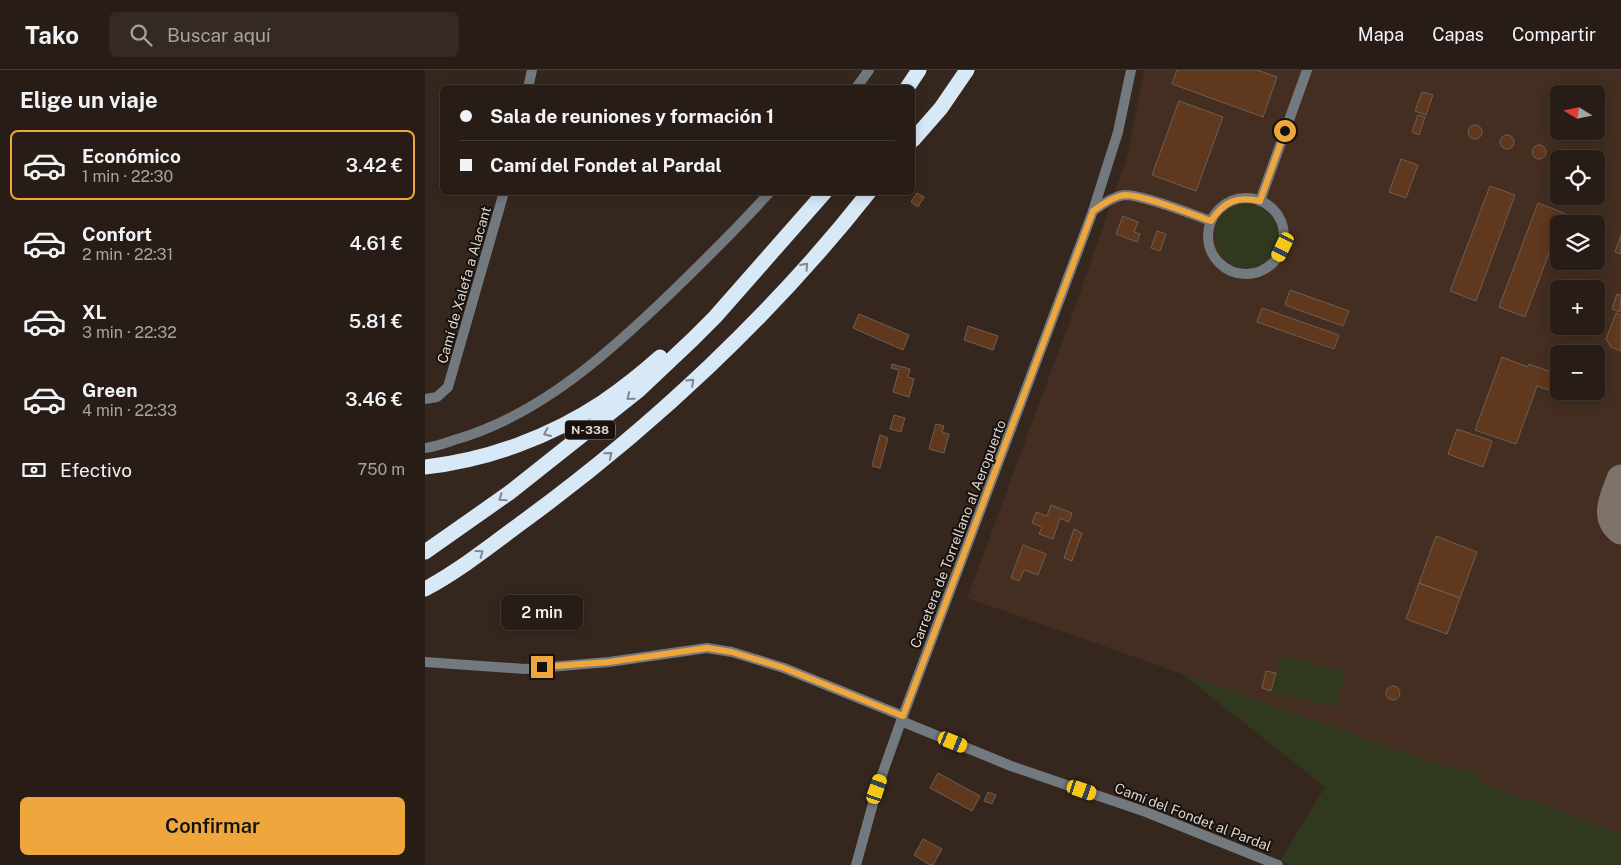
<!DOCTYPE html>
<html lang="es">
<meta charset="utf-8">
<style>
:root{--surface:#281d16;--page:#342a23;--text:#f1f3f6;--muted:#a5a2a1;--line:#443b35;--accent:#efa73d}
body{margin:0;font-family:"Public Sans",sans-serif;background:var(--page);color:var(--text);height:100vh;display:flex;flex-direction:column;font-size:19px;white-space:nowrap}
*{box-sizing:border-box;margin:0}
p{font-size:16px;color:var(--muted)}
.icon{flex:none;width:28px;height:28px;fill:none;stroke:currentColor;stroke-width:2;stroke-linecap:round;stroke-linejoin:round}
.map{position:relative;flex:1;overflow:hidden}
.panel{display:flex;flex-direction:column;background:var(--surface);width:425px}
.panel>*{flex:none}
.guide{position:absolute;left:15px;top:15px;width:475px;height:110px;border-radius:8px;box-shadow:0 2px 12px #0003,0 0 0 1px var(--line);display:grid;align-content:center;height:110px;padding:0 20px;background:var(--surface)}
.needle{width:32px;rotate:280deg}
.controls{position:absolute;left:1125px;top:15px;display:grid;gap:10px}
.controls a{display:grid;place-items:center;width:55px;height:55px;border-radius:8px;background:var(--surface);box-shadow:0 2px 12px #0003,0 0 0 1px var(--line);font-size:25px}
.end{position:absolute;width:22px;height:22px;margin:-11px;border:6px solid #efa73d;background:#111;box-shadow:0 0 0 2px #111}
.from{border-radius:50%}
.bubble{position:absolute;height:35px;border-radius:8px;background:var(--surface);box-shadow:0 2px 12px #0003,0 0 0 1px var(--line);font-size:16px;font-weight:600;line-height:35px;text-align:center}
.car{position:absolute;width:15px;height:30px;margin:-15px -8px;border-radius:6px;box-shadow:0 0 4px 1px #0007;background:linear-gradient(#f5c518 24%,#345 0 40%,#f5c518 0 76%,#345 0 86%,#f5c518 0)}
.guide b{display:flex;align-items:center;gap:18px;height:48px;font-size:19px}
.guide b+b{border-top:1px solid var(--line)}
.guide i{width:12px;height:12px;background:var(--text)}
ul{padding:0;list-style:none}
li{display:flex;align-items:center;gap:15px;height:70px;margin:0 10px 8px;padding:0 10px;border:2px solid transparent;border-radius:8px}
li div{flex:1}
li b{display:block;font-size:19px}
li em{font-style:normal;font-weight:600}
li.current{border-color:var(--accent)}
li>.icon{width:45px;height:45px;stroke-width:1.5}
h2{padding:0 20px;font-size:22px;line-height:60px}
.pay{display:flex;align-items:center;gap:12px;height:55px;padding:0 20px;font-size:19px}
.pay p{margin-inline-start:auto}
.cta{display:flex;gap:10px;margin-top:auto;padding:10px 20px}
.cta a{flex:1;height:58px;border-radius:8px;background:var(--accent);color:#111;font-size:20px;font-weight:600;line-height:58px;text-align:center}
header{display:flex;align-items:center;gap:30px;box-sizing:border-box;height:70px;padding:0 25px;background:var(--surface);border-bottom:1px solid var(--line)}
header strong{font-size:24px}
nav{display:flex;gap:28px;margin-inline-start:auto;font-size:18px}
.search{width:350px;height:45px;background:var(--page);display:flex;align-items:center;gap:12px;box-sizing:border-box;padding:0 18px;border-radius:8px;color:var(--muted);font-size:19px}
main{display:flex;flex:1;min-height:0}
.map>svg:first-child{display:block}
.built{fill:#432e21;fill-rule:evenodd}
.green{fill:#30391e}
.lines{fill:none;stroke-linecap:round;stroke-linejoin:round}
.taxiway{stroke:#7e726a;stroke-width:29}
.building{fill:#5f381d;stroke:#6f5e54}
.minor{stroke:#72797f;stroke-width:10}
.tertiary{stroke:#72797f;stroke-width:10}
.motorway{stroke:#d7e8f7;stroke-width:15}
.oneway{stroke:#81878e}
.route{stroke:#efa73d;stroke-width:6}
.labels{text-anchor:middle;stroke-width:4;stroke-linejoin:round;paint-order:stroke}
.shield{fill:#18110d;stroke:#a29a94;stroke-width:1}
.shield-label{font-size:12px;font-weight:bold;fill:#ddd4ce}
.street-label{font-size:14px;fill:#ddd4ce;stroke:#18110d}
</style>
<header>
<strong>Tako</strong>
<div class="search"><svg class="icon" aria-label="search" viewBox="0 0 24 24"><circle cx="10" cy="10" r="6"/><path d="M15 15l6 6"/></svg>Buscar aquí</div>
<nav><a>Mapa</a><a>Capas</a><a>Compartir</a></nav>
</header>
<main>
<section class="panel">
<h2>Elige un viaje</h2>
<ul>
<li class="current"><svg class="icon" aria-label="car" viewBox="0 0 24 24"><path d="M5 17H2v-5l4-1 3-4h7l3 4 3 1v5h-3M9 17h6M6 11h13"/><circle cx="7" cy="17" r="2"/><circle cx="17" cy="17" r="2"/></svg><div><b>Económico</b><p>1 min · 22:30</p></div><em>3.42 €</em></li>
<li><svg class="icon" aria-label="car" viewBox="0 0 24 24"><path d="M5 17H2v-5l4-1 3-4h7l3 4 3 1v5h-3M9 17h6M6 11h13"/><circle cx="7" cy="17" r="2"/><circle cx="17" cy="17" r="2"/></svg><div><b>Confort</b><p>2 min · 22:31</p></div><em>4.61 €</em></li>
<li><svg class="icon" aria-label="car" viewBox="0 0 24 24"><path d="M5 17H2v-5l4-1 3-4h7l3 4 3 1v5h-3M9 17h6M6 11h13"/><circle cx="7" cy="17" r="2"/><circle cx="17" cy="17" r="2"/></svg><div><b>XL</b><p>3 min · 22:32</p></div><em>5.81 €</em></li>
<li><svg class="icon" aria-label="car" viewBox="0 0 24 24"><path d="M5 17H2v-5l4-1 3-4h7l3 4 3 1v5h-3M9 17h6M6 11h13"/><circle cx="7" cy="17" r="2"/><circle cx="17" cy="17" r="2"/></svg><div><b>Green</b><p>4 min · 22:33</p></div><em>3.46 €</em></li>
</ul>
<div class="pay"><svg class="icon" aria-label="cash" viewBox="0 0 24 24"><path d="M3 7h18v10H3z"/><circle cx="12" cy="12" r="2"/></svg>Efectivo<p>750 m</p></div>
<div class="cta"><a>Confirmar</a></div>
</section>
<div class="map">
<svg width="1196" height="795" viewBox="0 0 1196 795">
<rect width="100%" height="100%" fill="#35271e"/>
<path class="built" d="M 719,0 L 1196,0 L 1196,763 L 1058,714 L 1054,704 L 1006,692 L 542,528 L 654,226 L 703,84 ZM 1134,24 L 1171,24 L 1171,61 L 1134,61 ZM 1134,89 L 1171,89 L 1171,126 L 1134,126 ZM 1134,154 L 1171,154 L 1171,191 L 1134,191 ZM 1134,219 L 1171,219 L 1171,256 L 1134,256 ZM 1134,284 L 1171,284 L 1171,321 L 1134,321 Z"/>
<path class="green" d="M790 166a32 32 0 1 1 64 0a32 32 0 1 1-64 0Z
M 855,586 L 920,602 L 911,637 L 846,621 Z
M 756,603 L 1006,692 L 1054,704 L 1058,714 L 1196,763 L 1196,795 L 866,795 L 856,790 L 900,717 Z"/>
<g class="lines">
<path class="taxiway" d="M 1196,409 C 1190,426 1178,446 1196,460"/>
</g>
<path class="building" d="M 752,0 L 832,0 L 852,7 L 838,47 L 747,14 Z
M 997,22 L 1008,25 L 1001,45 L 990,41 Z
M 754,31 L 798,47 L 771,121 L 727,105 Z
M 993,45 L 1000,47 L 994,65 L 987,62 Z
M1043 62a7 7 0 1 1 14 0a7 7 0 1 1-14 0Z
M1075 72a7 7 0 1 1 14 0a7 7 0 1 1-14 0Z
M1107 82a7 7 0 1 1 14 0a7 7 0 1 1-14 0Z
M 976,89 L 993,95 L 981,128 L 964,122 Z
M 1134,101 L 1134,114 L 1129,109 L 1129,105 Z
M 1065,116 L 1090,125 L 1051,231 L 1025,221 Z
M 492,123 L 499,127 L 493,137 L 486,132 Z
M 1113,133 L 1139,143 L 1100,247 L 1074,237 Z
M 698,146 L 713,152 L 709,162 L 715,164 L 712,172 L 691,164 Z
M 732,161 L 741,164 L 735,181 L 726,178 Z
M 1196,165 L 1196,184 L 1190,182 Z
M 865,220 L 924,241 L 918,256 L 860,235 Z
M 1192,224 L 1196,225 L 1195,242 L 1187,239 Z
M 837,238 L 914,265 L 909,279 L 832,252 Z
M 1191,243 L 1196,245 L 1196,281 L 1186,277 L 1181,269 Z
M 434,244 L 484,265 L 478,280 L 428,258 Z
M 543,256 L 573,266 L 568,280 L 539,270 Z
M 1077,287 L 1103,297 L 1104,294 L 1134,305 L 1134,321 L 1156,321 L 1153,330 L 1112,316 L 1091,374 L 1050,360 Z
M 467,294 L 485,299 L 483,307 L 489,309 L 484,327 L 468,322 L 474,300 L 466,298 Z
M 469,345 L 480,348 L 476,362 L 465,359 Z
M 511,354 L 519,356 L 517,362 L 524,364 L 519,383 L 504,379 Z
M 1032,359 L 1067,371 L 1058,397 L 1023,384 Z
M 455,365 L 463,368 L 455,398 L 447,396 Z
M 626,435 L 647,443 L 644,452 L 635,448 L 628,469 L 614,464 L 617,457 L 607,453 L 611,442 L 622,446 Z
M 649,459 L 657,463 L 647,491 L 639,488 Z
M 1011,466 L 1052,482 L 1035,528 L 994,513 Z
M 598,475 L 621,484 L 613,505 L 599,500 L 594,511 L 586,508 Z
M 994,513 L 1035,528 L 1022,564 L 981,549 Z
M 841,601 L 851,603 L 846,621 L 837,618 Z
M961 623a7 7 0 1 1 14 0a7 7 0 1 1-14 0Z
M 513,703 L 555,726 L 547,741 L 505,718 Z
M 563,722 L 571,725 L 567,734 L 559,731 Z
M 498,769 L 517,779 L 508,795 L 505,795 L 489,785 Z"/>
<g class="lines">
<path class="minor" d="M 103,18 L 107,0
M 431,18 L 444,0
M783 166a38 38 0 1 1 76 0a38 38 0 1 1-76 0Z
M 835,131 L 882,0
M 668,141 C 676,135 689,126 700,125 C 719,125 766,144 786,151
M 0,329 L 12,327 L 23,317 L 79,122
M 0,378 C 10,377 20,373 29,370 C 115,346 187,280 249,220 C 282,188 314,156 345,122
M 0,592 L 100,599 L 184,592 L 282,578 L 307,582 L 359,598 L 478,646
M 476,651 L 586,696 L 721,742 L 853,795"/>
<path class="tertiary" d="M 431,795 L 452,719 L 476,651 L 668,141 L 693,62 L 706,0"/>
<path class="motorway" d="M 482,18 L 494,0
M 488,70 L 516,38 L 542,0
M 0,397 C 63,390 125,367 178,332 C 198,318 217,303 235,287
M 0,482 L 84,423 L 214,320 L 268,269 L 290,247 L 400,122
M 0,519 C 37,499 69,473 103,448 C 227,357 348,244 444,122"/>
</g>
<defs><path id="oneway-chevron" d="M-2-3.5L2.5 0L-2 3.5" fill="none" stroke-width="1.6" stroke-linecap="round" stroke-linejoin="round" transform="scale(1.25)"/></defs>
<g class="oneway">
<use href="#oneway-chevron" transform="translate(380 196) rotate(-48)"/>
<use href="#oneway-chevron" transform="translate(266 312) rotate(-43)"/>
<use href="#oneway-chevron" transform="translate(205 327) rotate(141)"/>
<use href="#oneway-chevron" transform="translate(122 363) rotate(157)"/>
<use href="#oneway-chevron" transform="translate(184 385) rotate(-40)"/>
<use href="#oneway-chevron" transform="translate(77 428) rotate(145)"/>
<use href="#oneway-chevron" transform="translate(55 483) rotate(-36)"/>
</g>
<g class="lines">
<path class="route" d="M 117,597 L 184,592 L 282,578 L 307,582 L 359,598 L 478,646 L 668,141 C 676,135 689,126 700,125 C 719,125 766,144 786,151 C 799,131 812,126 835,131 L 860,61"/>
</g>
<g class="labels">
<rect class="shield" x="140" y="350.5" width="50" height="19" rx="4"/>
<g class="shield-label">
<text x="165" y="364">N-338</text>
</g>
<g class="street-label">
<text transform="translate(39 215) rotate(-74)" y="5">Camí de Xalefa a Alacant</text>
<text transform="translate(533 464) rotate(-69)" y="5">Carretera de Torrellano al Aeropuerto</text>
<text transform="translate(768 747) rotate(21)" y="5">Camí del Fondet al Pardal</text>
</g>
</g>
</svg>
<div class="controls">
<a><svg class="needle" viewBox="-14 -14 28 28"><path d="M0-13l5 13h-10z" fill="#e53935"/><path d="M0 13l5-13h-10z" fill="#a5a2a1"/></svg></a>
<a><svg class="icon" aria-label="locate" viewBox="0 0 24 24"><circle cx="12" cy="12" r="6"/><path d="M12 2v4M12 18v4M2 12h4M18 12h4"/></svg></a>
<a><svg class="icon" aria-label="layers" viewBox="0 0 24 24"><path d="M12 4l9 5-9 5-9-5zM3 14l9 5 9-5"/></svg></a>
<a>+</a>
<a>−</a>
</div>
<i class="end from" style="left:860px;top:61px"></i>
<i class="end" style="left:117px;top:597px"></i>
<div class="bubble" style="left:76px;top:525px;width:82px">2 min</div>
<i class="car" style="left:858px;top:177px;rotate:206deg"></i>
<i class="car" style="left:528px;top:672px;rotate:112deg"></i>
<i class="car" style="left:452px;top:719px;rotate:19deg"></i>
<i class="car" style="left:657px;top:720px;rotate:109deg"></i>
<div class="guide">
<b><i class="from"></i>Sala de reuniones y formación 1</b>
<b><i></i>Camí del Fondet al Pardal</b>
</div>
</div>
</main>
